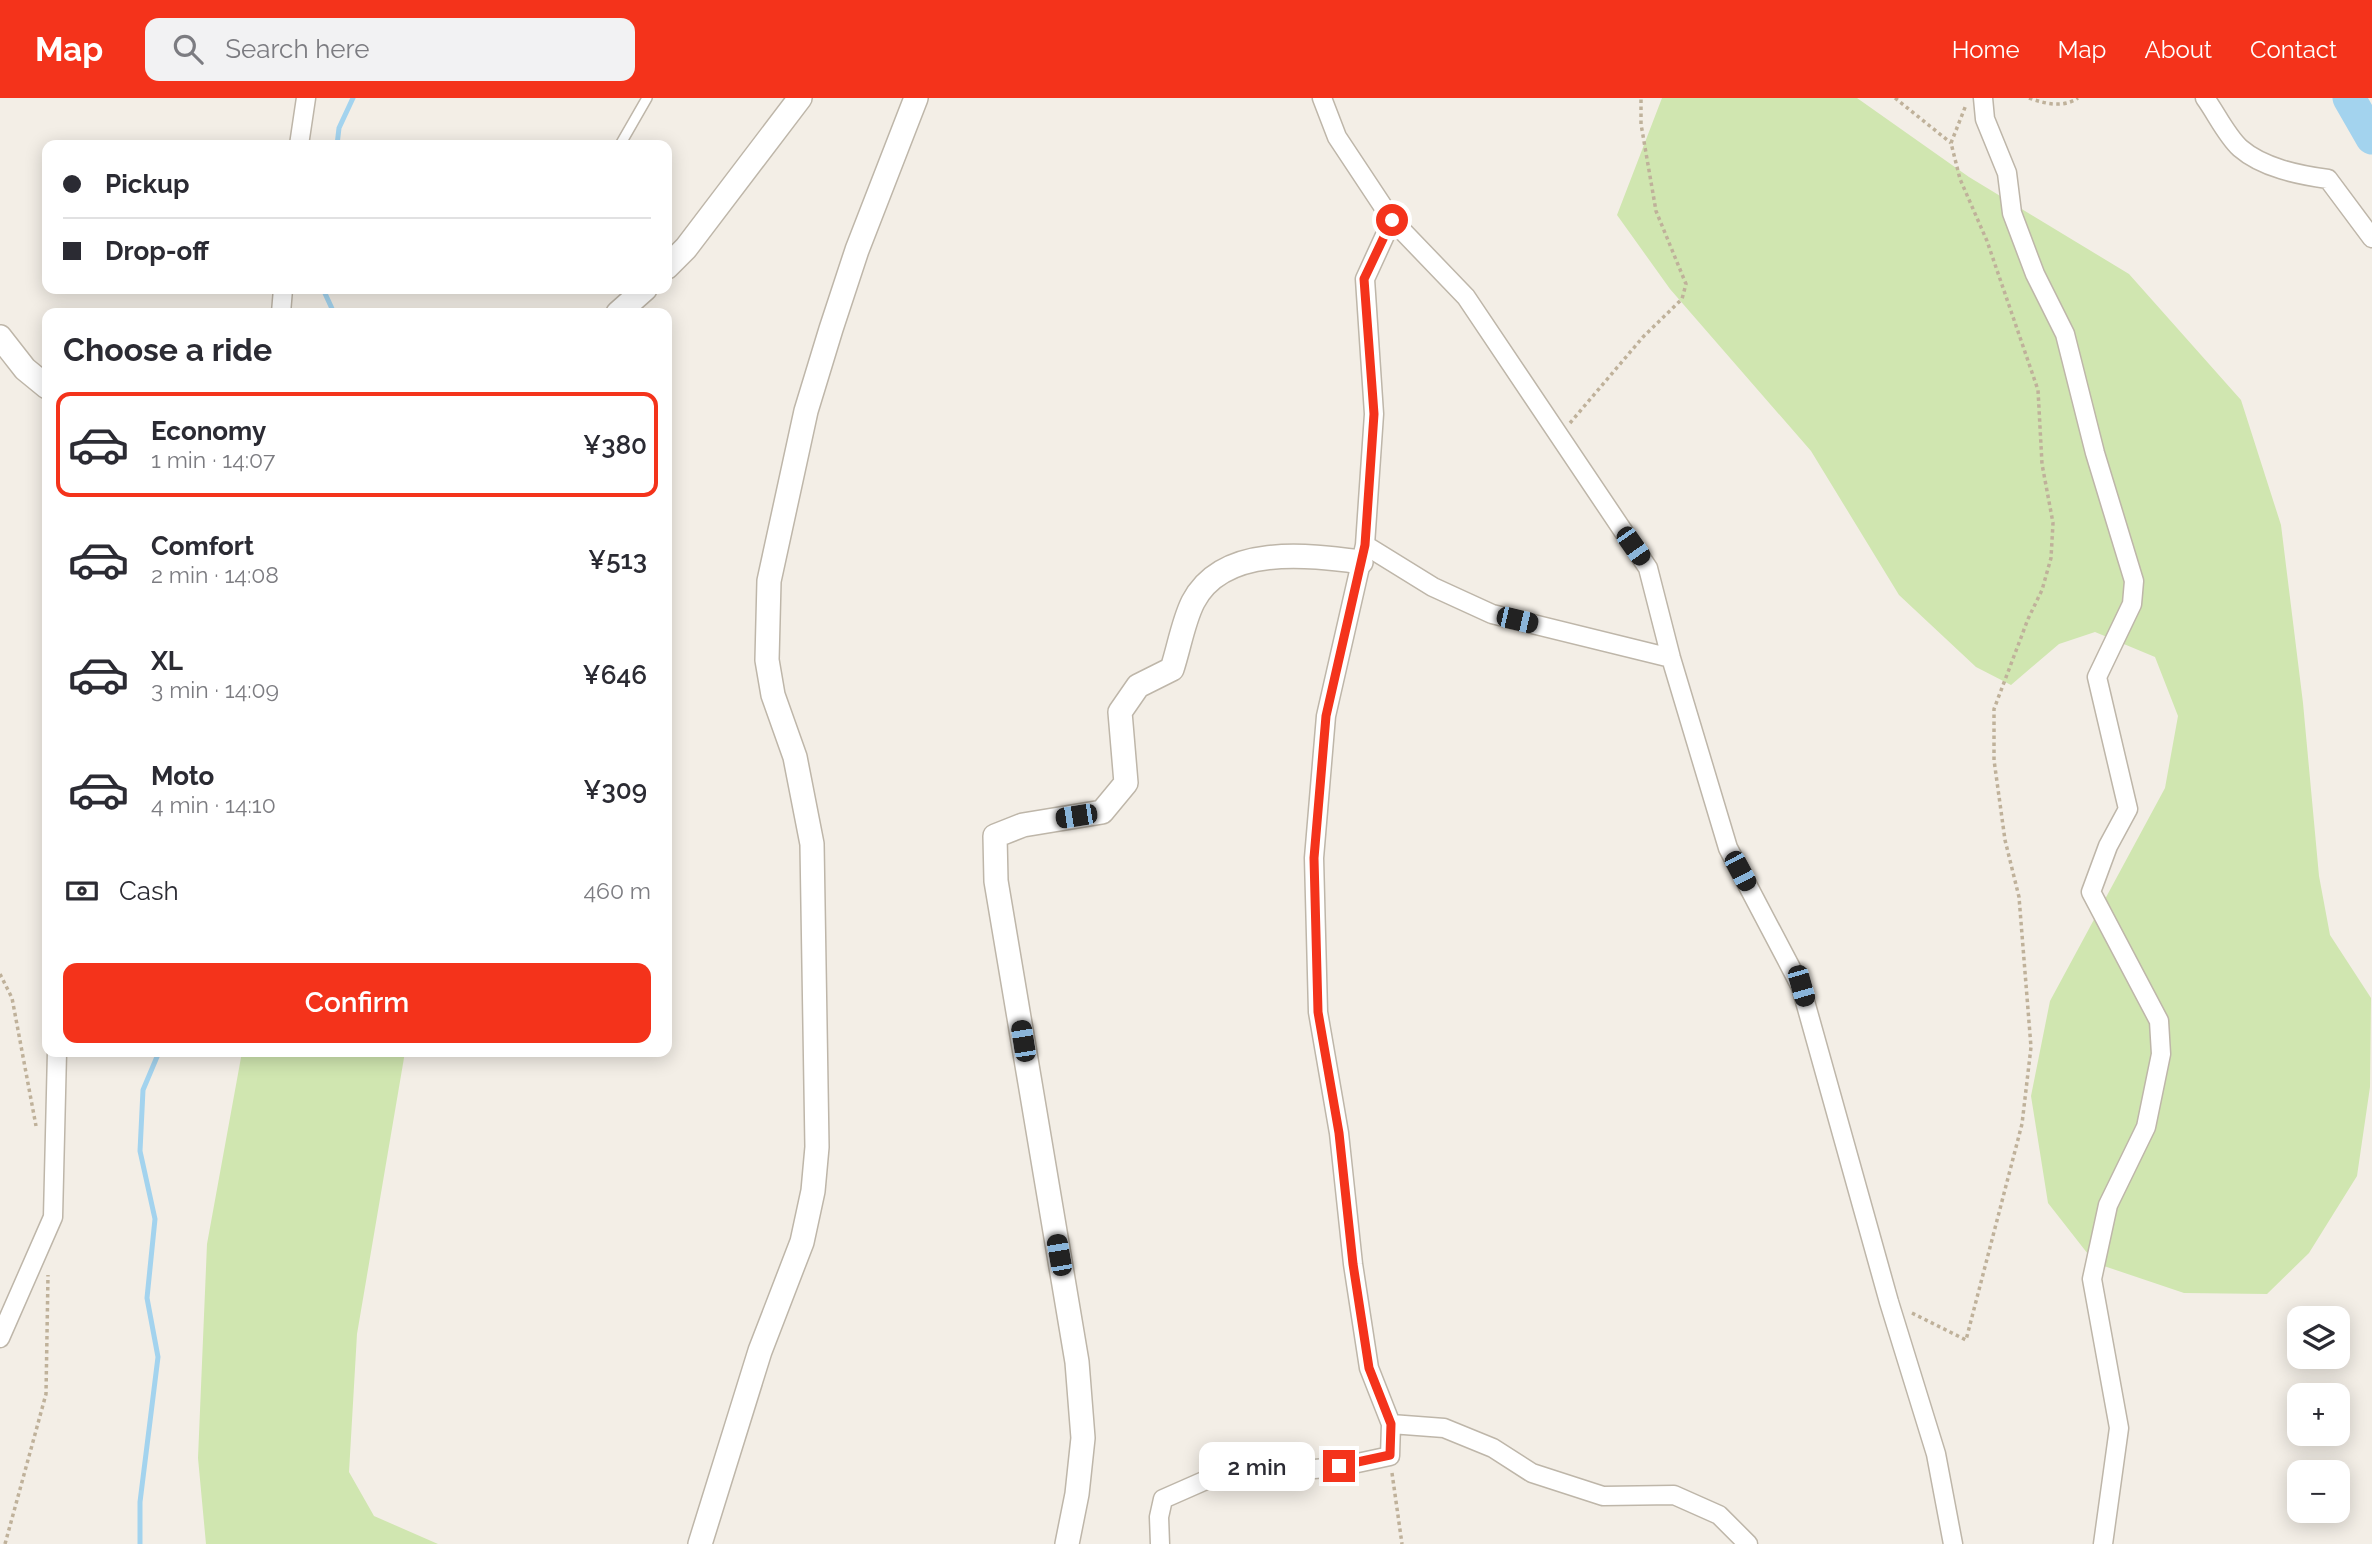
<!DOCTYPE html>
<meta charset="utf-8">
<style>
:root{--surface:#fff;--page:#f2f2f3;--text:#2b2b33;--muted:#7c7c81;--line:#e1e1e2;--accent:#f4331b}
body{margin:0;font-family:Raleway,sans-serif;background:var(--page);color:var(--text);height:100vh;display:flex;flex-direction:column;font-size:26px;white-space:nowrap}
*{box-sizing:border-box;margin:0}
p{font-size:23px;color:var(--muted)}
.icon{flex:none;width:38px;height:38px;fill:none;stroke:currentColor;stroke-width:2;stroke-linecap:round;stroke-linejoin:round}
.map{position:relative;flex:1;overflow:hidden}
.details{position:absolute;left:42px;top:210px;width:630px;height:749px;display:flex;flex-direction:column;background:var(--surface);border-radius:14px;box-shadow:0 4px 18px #0003}
.details>*{flex:none}
.hud{position:absolute;left:42px;top:42px;width:630px;height:154px;border-radius:14px;box-shadow:0 4px 18px #0003;display:grid;align-content:center;height:154px;padding:0 21px;background:var(--surface)}
.fabs{position:absolute;left:2287px;top:1208px;display:grid;gap:14px}
.fabs a{display:grid;place-items:center;width:63px;height:63px;border-radius:14px;background:var(--surface);box-shadow:0 4px 18px #0003;font-size:35px}
.end{position:absolute;width:32px;height:32px;margin:-16px;border:9px solid #f4331b;background:#fff;box-shadow:0 0 0 4px #fff}
.from{border-radius:50%}
.bubble{position:absolute;height:49px;border-radius:14px;background:var(--surface);box-shadow:0 4px 18px #0003;font-size:23px;font-weight:600;line-height:49px;text-align:center}
.car{position:absolute;width:21px;height:42px;margin:-21px -10px;border-radius:9px;box-shadow:0 0 5px 2px #0007;background:linear-gradient(#222 24%,#8ab4d8 0 40%,#222 0 76%,#8ab4d8 0 86%,#222 0)}
.hud b{display:flex;align-items:center;gap:24px;height:66px;font-size:26px}
.hud b+b{border-top:2px solid var(--line)}
.hud i{width:18px;height:18px;background:var(--text)}
ul{padding:0;list-style:none}
li{display:flex;align-items:center;gap:21px;height:105px;margin:0 14px 10px;padding:0 7px;border:4px solid transparent;border-radius:14px}
li div{flex:1}
li b{display:block;font-size:26px}
li em{font-style:normal;font-weight:600}
li.current{border-color:var(--accent)}
li>.icon{width:63px;height:63px;stroke-width:1.5}
h2{padding:0 21px;font-size:32px;line-height:84px}
.pay{display:flex;align-items:center;gap:18px;height:77px;padding:0 21px;font-size:26px}
.pay p{margin-inline-start:auto}
.cta{display:flex;gap:14px;margin-top:auto;padding:14px 21px}
.cta a{flex:1;height:80px;border-radius:14px;background:var(--accent);color:#fff;font-size:28px;font-weight:600;line-height:80px;text-align:center}
header{display:flex;align-items:center;gap:42px;box-sizing:border-box;height:98px;padding:0 35px;background:var(--accent);color:#fff}
header strong{font-size:33px}
nav{display:flex;gap:38px;margin-inline-start:auto;font-size:24px}
.search{width:490px;height:63px;background:var(--page);display:flex;align-items:center;gap:18px;box-sizing:border-box;padding:0 24px;border-radius:14px;color:var(--muted);font-size:26px}
.map>svg:first-child{display:block}
.green{fill:#d0e6b0}
.lines{fill:none;stroke-linecap:round;stroke-linejoin:round}
.stream{stroke:#a3d3ee;stroke-width:5}
.river{stroke:#a3d3ee;stroke-width:33}
.service-casing{stroke:#beb6a9;stroke-width:12}
.minor-casing{stroke:#beb6a9;stroke-width:21}
.tertiary-casing{stroke:#beb6a9;stroke-width:26}
.path{stroke:#bfb19a;stroke-width:3.5;stroke-dasharray:3.5 3.5;stroke-linecap:butt}
.service{stroke:#fff;stroke-width:9}
.minor{stroke:#fff;stroke-width:18}
.tertiary{stroke:#fff;stroke-width:23}
.route{stroke:#f4331b;stroke-width:9}
</style>
<header>
<strong>Map</strong>
<div class="search"><svg class="icon" aria-label="search" viewBox="0 0 24 24"><circle cx="10" cy="10" r="6"/><path d="M15 15l6 6"/></svg>Search here</div>
<nav><a>Home</a><a>Map</a><a>About</a><a>Contact</a></nav>
</header>
<div class="map">
<svg width="2372" height="1446" viewBox="0 0 2372 1446">
<rect width="100%" height="100%" fill="#f3eee6"/>
<path class="green" d="M 1662,0 L 1857,0 L 1969,79 L 2129,176 L 2241,302 L 2281,427 L 2303,605 L 2319,778 L 2330,837 L 2371,900 L 2370,989 L 2357,1078 L 2309,1155 L 2267,1196 L 2184,1195 L 2095,1165 L 2048,1105 L 2031,998 L 2050,903 L 2165,690 L 2178,618 L 2155,559 L 2095,534 L 2059,546 L 2011,587 L 1976,569 L 1899,497 L 1811,353 L 1670,191 L 1617,117 Z
M 242,954 L 405,954 L 357,1236 L 349,1374 L 374,1418 L 438,1446 L 206,1446 L 198,1360 L 207,1146 Z"/>
<g class="lines">
<path class="stream" d="M 337,47 L 339,30 L 353,0
M 323,191 L 334,215
M 140,1446 L 140,1404 L 158,1259 L 147,1200 L 155,1121 L 140,1053 L 143,992 L 159,954"/>
<path class="river" d="M 2349,0 L 2372,40"/>
<defs>
<path id="service" d="M 620,47 L 647,0"/>
<path id="minor" d="M 1322,0 L 1337,39 L 1392,122 L 1466,199 L 1648,470 L 1671,560 L 1728,750 L 1801,889 L 1889,1204 L 1936,1356 L 1953,1446
M 1983,0 L 1985,21 L 2007,75 L 2012,115 L 2035,176 L 2065,236 L 2095,355 L 2134,483 L 2132,506 L 2097,579 L 2128,711 L 2108,748 L 2091,794 L 2159,923 L 2161,956 L 2146,1029 L 2108,1107 L 2092,1181 L 2119,1330 L 2103,1446
M 2205,0 C 2216,15 2226,37 2240,50 C 2263,70 2299,77 2328,81 L 2372,140
M 299,47 L 306,0
M 281,215 L 283,191
M 1365,447 L 1433,489 L 1492,516 L 1671,560
M 0,1240 L 53,1119 L 57,954
M 1391,1326 L 1444,1330 L 1493,1350 L 1532,1375 L 1603,1398 L 1674,1397 L 1719,1417 L 1748,1446
M 1160,1446 L 1159,1419 L 1163,1401 L 1213,1379 L 1339,1369 L 1390,1358 L 1391,1326 L 1369,1270 L 1353,1166 L 1339,1035 L 1318,914 L 1314,760 L 1326,618 L 1365,447 L 1374,316 L 1365,181 L 1392,122"/>
<path id="tertiary" d="M 667,169 L 686,150 L 800,0
M 618,215 L 645,191
M 0,239 L 25,271 L 47,289
M 700,1446 L 760,1253 L 802,1144 L 813,1093 L 817,1049 L 812,746 L 795,659 L 773,597 L 767,562 L 769,483 L 806,313 L 831,231 L 857,152 L 916,0
M 1067,1446 L 1077,1396 L 1083,1340 L 1077,1264 L 996,783 L 995,738 L 1023,727 L 1102,714 L 1126,685 L 1120,614 L 1138,588 L 1172,571 C 1179,550 1183,524 1193,504 C 1223,446 1308,457 1361,464"/>
</defs>
<use href="#service" class="service-casing"/>
<use href="#minor" class="minor-casing"/>
<use href="#tertiary" class="tertiary-casing"/>
<path class="path" d="M 1895,0 L 1951,45
M 2029,0 C 2046,6 2063,10 2078,0
M 1570,325 L 1643,239 L 1682,201 L 1686,186 L 1656,113 L 1641,26 L 1641,0
M 0,876 L 12,900 L 36,1028
M 1912,1215 L 1966,1242 L 2022,1026 L 2031,949 L 2019,799 L 2005,742 L 1994,662 L 1994,611 L 2028,521 L 2042,492 L 2051,460 L 2053,425 L 2042,366 L 2038,292 L 1987,143 L 1960,81 L 1951,45 L 1966,7
M 1392,1375 L 1402,1446
M 5,1446 L 46,1296 L 48,1177"/>
<use href="#service" class="service"/>
<use href="#minor" class="minor"/>
<use href="#tertiary" class="tertiary"/>
</g>
<g class="lines">
<path class="route" d="M 1339,1368 L 1390,1357 L 1391,1326 L 1369,1270 L 1353,1166 L 1339,1035 L 1318,914 L 1314,760 L 1326,618 L 1365,447 L 1374,316 L 1364,181 L 1392,122"/>
</g>
</svg>
<div class="fabs">
<a><svg class="icon" aria-label="layers" viewBox="0 0 24 24"><path d="M12 4l9 5-9 5-9-5zM3 14l9 5 9-5"/></svg></a>
<a>+</a>
<a>−</a>
</div>
<i class="end from" style="left:1392px;top:122px"></i>
<i class="end" style="left:1339px;top:1368px"></i>
<div class="bubble" style="left:1199px;top:1344px;width:116px">2 min</div>
<i class="car" style="left:1633px;top:448px;rotate:145deg"></i>
<i class="car" style="left:1517px;top:522px;rotate:103deg"></i>
<i class="car" style="left:1076px;top:718px;rotate:261deg"></i>
<i class="car" style="left:1740px;top:773px;rotate:152deg"></i>
<i class="car" style="left:1801px;top:888px;rotate:164deg"></i>
<i class="car" style="left:1023px;top:943px;rotate:351deg"></i>
<i class="car" style="left:1059px;top:1157px;rotate:350deg"></i>
<div class="hud">
<b><i class="from"></i>Pickup</b>
<b><i></i>Drop-off</b>
</div>
<section class="details">
<h2>Choose a ride</h2>
<ul>
<li class="current"><svg class="icon" aria-label="car" viewBox="0 0 24 24"><path d="M5 17H2v-5l4-1 3-4h7l3 4 3 1v5h-3M9 17h6M6 11h13"/><circle cx="7" cy="17" r="2"/><circle cx="17" cy="17" r="2"/></svg><div><b>Economy</b><p>1 min · 14:07</p></div><em>¥380</em></li>
<li><svg class="icon" aria-label="car" viewBox="0 0 24 24"><path d="M5 17H2v-5l4-1 3-4h7l3 4 3 1v5h-3M9 17h6M6 11h13"/><circle cx="7" cy="17" r="2"/><circle cx="17" cy="17" r="2"/></svg><div><b>Comfort</b><p>2 min · 14:08</p></div><em>¥513</em></li>
<li><svg class="icon" aria-label="car" viewBox="0 0 24 24"><path d="M5 17H2v-5l4-1 3-4h7l3 4 3 1v5h-3M9 17h6M6 11h13"/><circle cx="7" cy="17" r="2"/><circle cx="17" cy="17" r="2"/></svg><div><b>XL</b><p>3 min · 14:09</p></div><em>¥646</em></li>
<li><svg class="icon" aria-label="car" viewBox="0 0 24 24"><path d="M5 17H2v-5l4-1 3-4h7l3 4 3 1v5h-3M9 17h6M6 11h13"/><circle cx="7" cy="17" r="2"/><circle cx="17" cy="17" r="2"/></svg><div><b>Moto</b><p>4 min · 14:10</p></div><em>¥309</em></li>
</ul>
<div class="pay"><svg class="icon" aria-label="cash" viewBox="0 0 24 24"><path d="M3 7h18v10H3z"/><circle cx="12" cy="12" r="2"/></svg>Cash<p>460 m</p></div>
<div class="cta"><a>Confirm</a></div>
</section>
</div>
